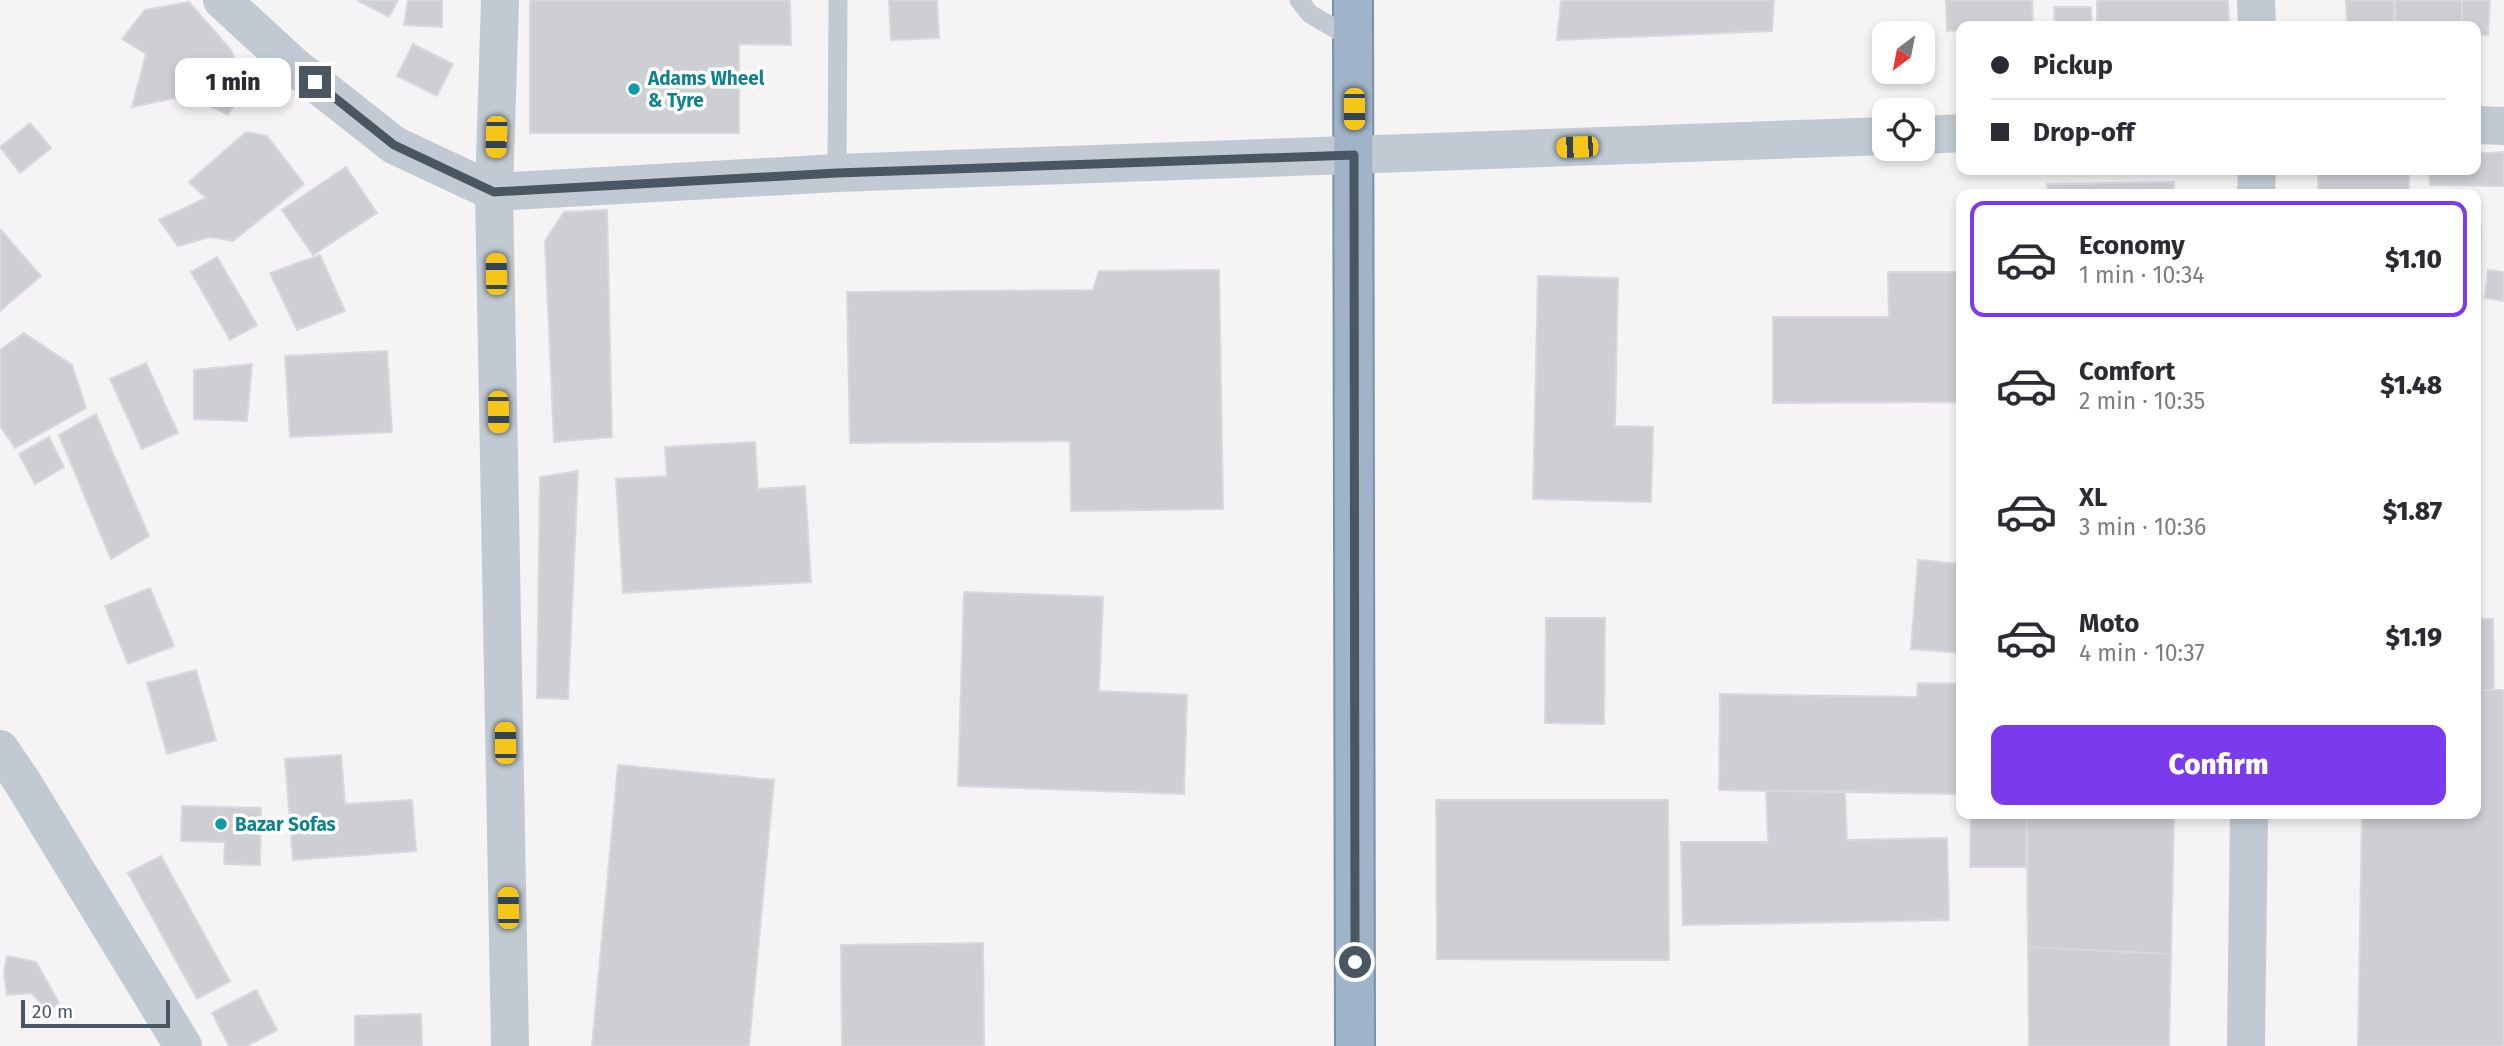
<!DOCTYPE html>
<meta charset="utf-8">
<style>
:root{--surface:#fff;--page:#f7f7f7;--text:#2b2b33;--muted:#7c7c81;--line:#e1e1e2;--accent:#7c3aed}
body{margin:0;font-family:"Fira Sans",sans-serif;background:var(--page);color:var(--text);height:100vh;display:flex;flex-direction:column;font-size:26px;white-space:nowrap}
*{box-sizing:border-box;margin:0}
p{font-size:23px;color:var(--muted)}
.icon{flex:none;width:38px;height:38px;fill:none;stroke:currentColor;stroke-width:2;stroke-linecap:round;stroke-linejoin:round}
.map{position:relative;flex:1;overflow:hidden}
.details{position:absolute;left:1956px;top:189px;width:525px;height:630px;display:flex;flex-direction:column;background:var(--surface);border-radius:14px;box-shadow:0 4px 10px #0003}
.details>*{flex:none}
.top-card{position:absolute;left:1956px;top:21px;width:525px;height:154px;border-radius:14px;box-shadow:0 4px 10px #0003;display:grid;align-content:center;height:154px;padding:0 35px;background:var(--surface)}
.needle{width:46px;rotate:212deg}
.tools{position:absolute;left:1872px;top:21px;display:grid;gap:14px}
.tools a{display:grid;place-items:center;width:63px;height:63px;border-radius:14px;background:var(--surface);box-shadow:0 4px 10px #0003;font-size:35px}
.scale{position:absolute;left:21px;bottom:18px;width:149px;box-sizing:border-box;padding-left:7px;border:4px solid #4a5661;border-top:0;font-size:19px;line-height:24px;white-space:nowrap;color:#4a5661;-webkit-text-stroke:5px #fff;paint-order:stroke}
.end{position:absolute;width:32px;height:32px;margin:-16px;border:9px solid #4a5661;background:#fff;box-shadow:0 0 0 4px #fff}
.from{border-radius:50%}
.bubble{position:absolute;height:49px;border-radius:14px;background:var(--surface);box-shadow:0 4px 10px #0003;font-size:23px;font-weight:800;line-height:49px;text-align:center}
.car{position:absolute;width:21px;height:42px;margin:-21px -10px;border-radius:9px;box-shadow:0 0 5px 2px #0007;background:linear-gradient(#f5c518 24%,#345 0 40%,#f5c518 0 76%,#345 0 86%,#f5c518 0)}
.top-card b{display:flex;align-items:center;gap:24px;height:66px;font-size:26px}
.top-card b+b{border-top:2px solid var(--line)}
.top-card i{width:18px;height:18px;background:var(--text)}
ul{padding:12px 0 0;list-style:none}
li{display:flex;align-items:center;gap:21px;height:116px;margin:0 14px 10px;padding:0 21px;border:4px solid transparent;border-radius:14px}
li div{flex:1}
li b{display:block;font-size:26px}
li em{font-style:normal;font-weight:800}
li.on{border-color:var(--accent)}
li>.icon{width:63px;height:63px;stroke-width:1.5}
.button{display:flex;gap:14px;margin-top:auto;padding:14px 35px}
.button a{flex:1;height:80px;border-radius:14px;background:var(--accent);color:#fff;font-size:28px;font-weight:800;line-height:80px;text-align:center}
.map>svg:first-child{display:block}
.building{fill:#cdcfd5;stroke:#d7d9de;stroke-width:2}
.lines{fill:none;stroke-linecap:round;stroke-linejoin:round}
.trunk-casing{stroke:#7690ad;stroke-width:42}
.service{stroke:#c1cad2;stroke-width:19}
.minor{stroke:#c1cad2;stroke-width:38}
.tertiary{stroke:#c1cad2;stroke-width:38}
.trunk{stroke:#9fb4c9;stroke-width:38}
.route{stroke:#4a5661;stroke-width:9}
.culture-dot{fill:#0f9aa8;stroke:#fff;stroke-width:2.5}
.labels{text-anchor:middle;stroke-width:7;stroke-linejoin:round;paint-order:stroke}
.culture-label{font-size:19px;font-weight:bold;fill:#0d838f;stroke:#fff;text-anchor:start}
</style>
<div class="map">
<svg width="2504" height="1046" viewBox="0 0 2504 1046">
<rect width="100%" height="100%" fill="#f5f3f3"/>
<path class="building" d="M 357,0 L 398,0 L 389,17 Z
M 408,0 L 442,0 L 442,27 L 404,25 Z
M 530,0 L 790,0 L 791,45 L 739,44 L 739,133 L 530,133 Z
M 889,0 L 937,0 L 939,38 L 891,40 Z
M 1561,0 L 1774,0 L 1772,31 L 1557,40 Z
M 1946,0 L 2032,0 L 2033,26 L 1962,26 L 1962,30 L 1947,31 Z
M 2097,0 L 2228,0 L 2229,24 L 2097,26 Z
M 2346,0 L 2395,0 L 2396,26 L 2347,26 Z
M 2394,0 L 2462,0 L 2462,26 L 2394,26 Z
M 2462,0 L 2490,0 L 2488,35 L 2476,35 L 2476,26 L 2462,26 Z
M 189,2 L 231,50 L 247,84 L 228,115 L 189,95 L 132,107 L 146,54 L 122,39 L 145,10 Z
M 2054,7 L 2091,7 L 2092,26 L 2055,26 Z
M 413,44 L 453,64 L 437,96 L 397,76 Z
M 30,123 L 51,148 L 20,173 L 0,147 Z
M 246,132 L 267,136 L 304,184 L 233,241 L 210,237 L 178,246 L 159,220 L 206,198 L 189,182 Z
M 2504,152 L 2504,186 L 2430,185 L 2429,170 L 2476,170 L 2476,154 Z
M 346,167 L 377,213 L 313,255 L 282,210 Z
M 2318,171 L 2409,173 L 2409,194 L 2318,194 Z
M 2174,182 L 2174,194 L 2048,194 L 2047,184 Z
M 607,210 L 612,437 L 554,442 L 545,241 L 564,212 Z
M 2476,226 L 2481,226 L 2480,307 L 2476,307 Z
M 0,229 L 41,276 L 0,311 Z
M 320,255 L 345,311 L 297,330 L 270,273 Z
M 217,257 L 257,325 L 230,340 L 191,272 Z
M 1219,270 L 1223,509 L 1071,511 L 1070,441 L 850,443 L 847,292 L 1093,290 L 1099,271 Z
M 2488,270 L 2504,272 L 2504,301 L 2485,298 Z
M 1888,272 L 1962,272 L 1962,444 L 1959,445 L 1959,402 L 1773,403 L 1773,317 L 1889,317 Z
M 1538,276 L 1618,278 L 1615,426 L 1653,427 L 1651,502 L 1533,499 Z
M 24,333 L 72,365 L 86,408 L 15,448 L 0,426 L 0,350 Z
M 387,351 L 392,432 L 290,437 L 285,356 Z
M 146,363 L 178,433 L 142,449 L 110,379 Z
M 252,364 L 247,421 L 194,419 L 194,370 Z
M 96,414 L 149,536 L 111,559 L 59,435 Z
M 49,437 L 64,467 L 35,484 L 19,454 Z
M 755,442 L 758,489 L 805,486 L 811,582 L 623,593 L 616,479 L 667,476 L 665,447 Z
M 578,471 L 568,699 L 537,698 L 540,477 Z
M 1918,560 L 1962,564 L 1962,653 L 1911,649 Z
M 150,588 L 174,646 L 128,664 L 105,606 Z
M 964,592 L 1103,597 L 1099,691 L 1187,695 L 1184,794 L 958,786 Z
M 1546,618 L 1605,618 L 1604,724 L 1545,723 Z
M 2476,619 L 2493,619 L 2494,690 L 2476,690 Z
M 196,670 L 216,740 L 167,754 L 147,683 Z
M 1918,683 L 1962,684 L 1962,794 L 1719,790 L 1720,694 L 1917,697 Z
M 2476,690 L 2504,690 L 2504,1046 L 2358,1046 L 2362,814 L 2476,814 Z
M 341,755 L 345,804 L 412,800 L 416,851 L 293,860 L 285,759 Z
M 618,765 L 774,780 L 749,1046 L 592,1046 Z
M 1766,791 L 1845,791 L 1847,840 L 1947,838 L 1949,920 L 1683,925 L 1681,842 L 1768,842 Z
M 1436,800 L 1668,800 L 1669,960 L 1437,959 Z
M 182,806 L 261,808 L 260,865 L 224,864 L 225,842 L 181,841 Z
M 1971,814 L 2027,814 L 2026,867 L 1970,867 Z
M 2027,814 L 2174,814 L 2171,954 L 2028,947 Z
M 161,856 L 230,981 L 197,999 L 128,873 Z
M 983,943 L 984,1046 L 842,1046 L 841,945 Z
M 2028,947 L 2171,954 L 2169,1046 L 2029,1046 Z
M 7,956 L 36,962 L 59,1003 L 48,1012 L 32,993 L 7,995 L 4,972 Z
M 256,990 L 277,1030 L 247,1046 L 229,1046 L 212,1013 Z
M 421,1014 L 422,1046 L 355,1046 L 355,1016 Z"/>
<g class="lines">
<defs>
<path id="trunk" d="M 1353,0 L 1355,1046"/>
</defs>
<use href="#trunk" class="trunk-casing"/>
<path class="service" d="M 1299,0 L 1310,14 L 1353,39
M 837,173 L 838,0"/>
<path class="minor" d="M 500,0 L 494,192 L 837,173 L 1885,136
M 2256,0 L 2257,26
M 2476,125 L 2504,126
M 1923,135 L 1962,133
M 2256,194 L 2257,170
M 0,749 L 23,783 L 183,1046
M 2246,1046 L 2249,814"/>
<path class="tertiary" d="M 222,0 L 295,67 L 394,145 L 494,192 L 510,1046"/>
<use href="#trunk" class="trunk"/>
</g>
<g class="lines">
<path class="route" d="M 315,82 L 394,145 L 494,192 L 837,173 L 1354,155 L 1355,962"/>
</g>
<g class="culture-dot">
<circle cx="634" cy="89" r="7"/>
<circle cx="221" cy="824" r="7"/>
</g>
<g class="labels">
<g class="culture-label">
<text x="648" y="85">Adams Wheel<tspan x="648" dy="22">&amp; Tyre</tspan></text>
<text x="235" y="831">Bazar Sofas</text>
</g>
</g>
</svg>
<div class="tools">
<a><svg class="needle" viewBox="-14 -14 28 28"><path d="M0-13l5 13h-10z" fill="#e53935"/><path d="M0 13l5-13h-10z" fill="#7c7c81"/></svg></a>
<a><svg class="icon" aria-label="locate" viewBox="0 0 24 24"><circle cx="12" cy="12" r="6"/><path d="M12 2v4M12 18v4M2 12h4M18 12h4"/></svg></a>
</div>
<div class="scale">20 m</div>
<i class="end from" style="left:1355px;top:962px"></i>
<i class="end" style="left:315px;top:82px"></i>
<div class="bubble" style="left:175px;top:58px;width:116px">1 min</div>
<i class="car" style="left:1354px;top:109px;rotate:180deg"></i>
<i class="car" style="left:496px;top:137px;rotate:182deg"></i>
<i class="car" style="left:1577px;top:147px;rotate:268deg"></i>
<i class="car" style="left:496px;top:274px;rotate:359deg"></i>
<i class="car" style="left:498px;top:412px;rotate:179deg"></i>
<i class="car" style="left:505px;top:743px;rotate:359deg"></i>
<i class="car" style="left:508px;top:908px;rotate:359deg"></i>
<div class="top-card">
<b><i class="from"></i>Pickup</b>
<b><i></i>Drop-off</b>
</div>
<section class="details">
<ul>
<li class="on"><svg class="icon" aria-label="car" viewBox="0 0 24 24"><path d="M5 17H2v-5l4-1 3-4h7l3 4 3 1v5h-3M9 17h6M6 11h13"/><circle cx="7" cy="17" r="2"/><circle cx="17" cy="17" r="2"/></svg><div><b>Economy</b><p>1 min · 10:34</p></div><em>$1.10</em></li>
<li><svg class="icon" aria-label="car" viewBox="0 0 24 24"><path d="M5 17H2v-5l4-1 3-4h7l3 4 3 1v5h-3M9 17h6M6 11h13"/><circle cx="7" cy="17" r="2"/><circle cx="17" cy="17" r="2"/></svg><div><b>Comfort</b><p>2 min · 10:35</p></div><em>$1.48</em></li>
<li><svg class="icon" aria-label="car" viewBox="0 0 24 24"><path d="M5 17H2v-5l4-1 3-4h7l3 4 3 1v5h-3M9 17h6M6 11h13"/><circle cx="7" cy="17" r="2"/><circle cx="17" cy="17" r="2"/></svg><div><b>XL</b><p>3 min · 10:36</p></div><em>$1.87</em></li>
<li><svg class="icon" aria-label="car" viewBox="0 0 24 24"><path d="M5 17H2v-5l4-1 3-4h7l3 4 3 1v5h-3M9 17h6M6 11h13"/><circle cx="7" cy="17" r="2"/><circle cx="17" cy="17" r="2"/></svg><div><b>Moto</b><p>4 min · 10:37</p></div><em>$1.19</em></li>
</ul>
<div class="button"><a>Confirm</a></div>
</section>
</div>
